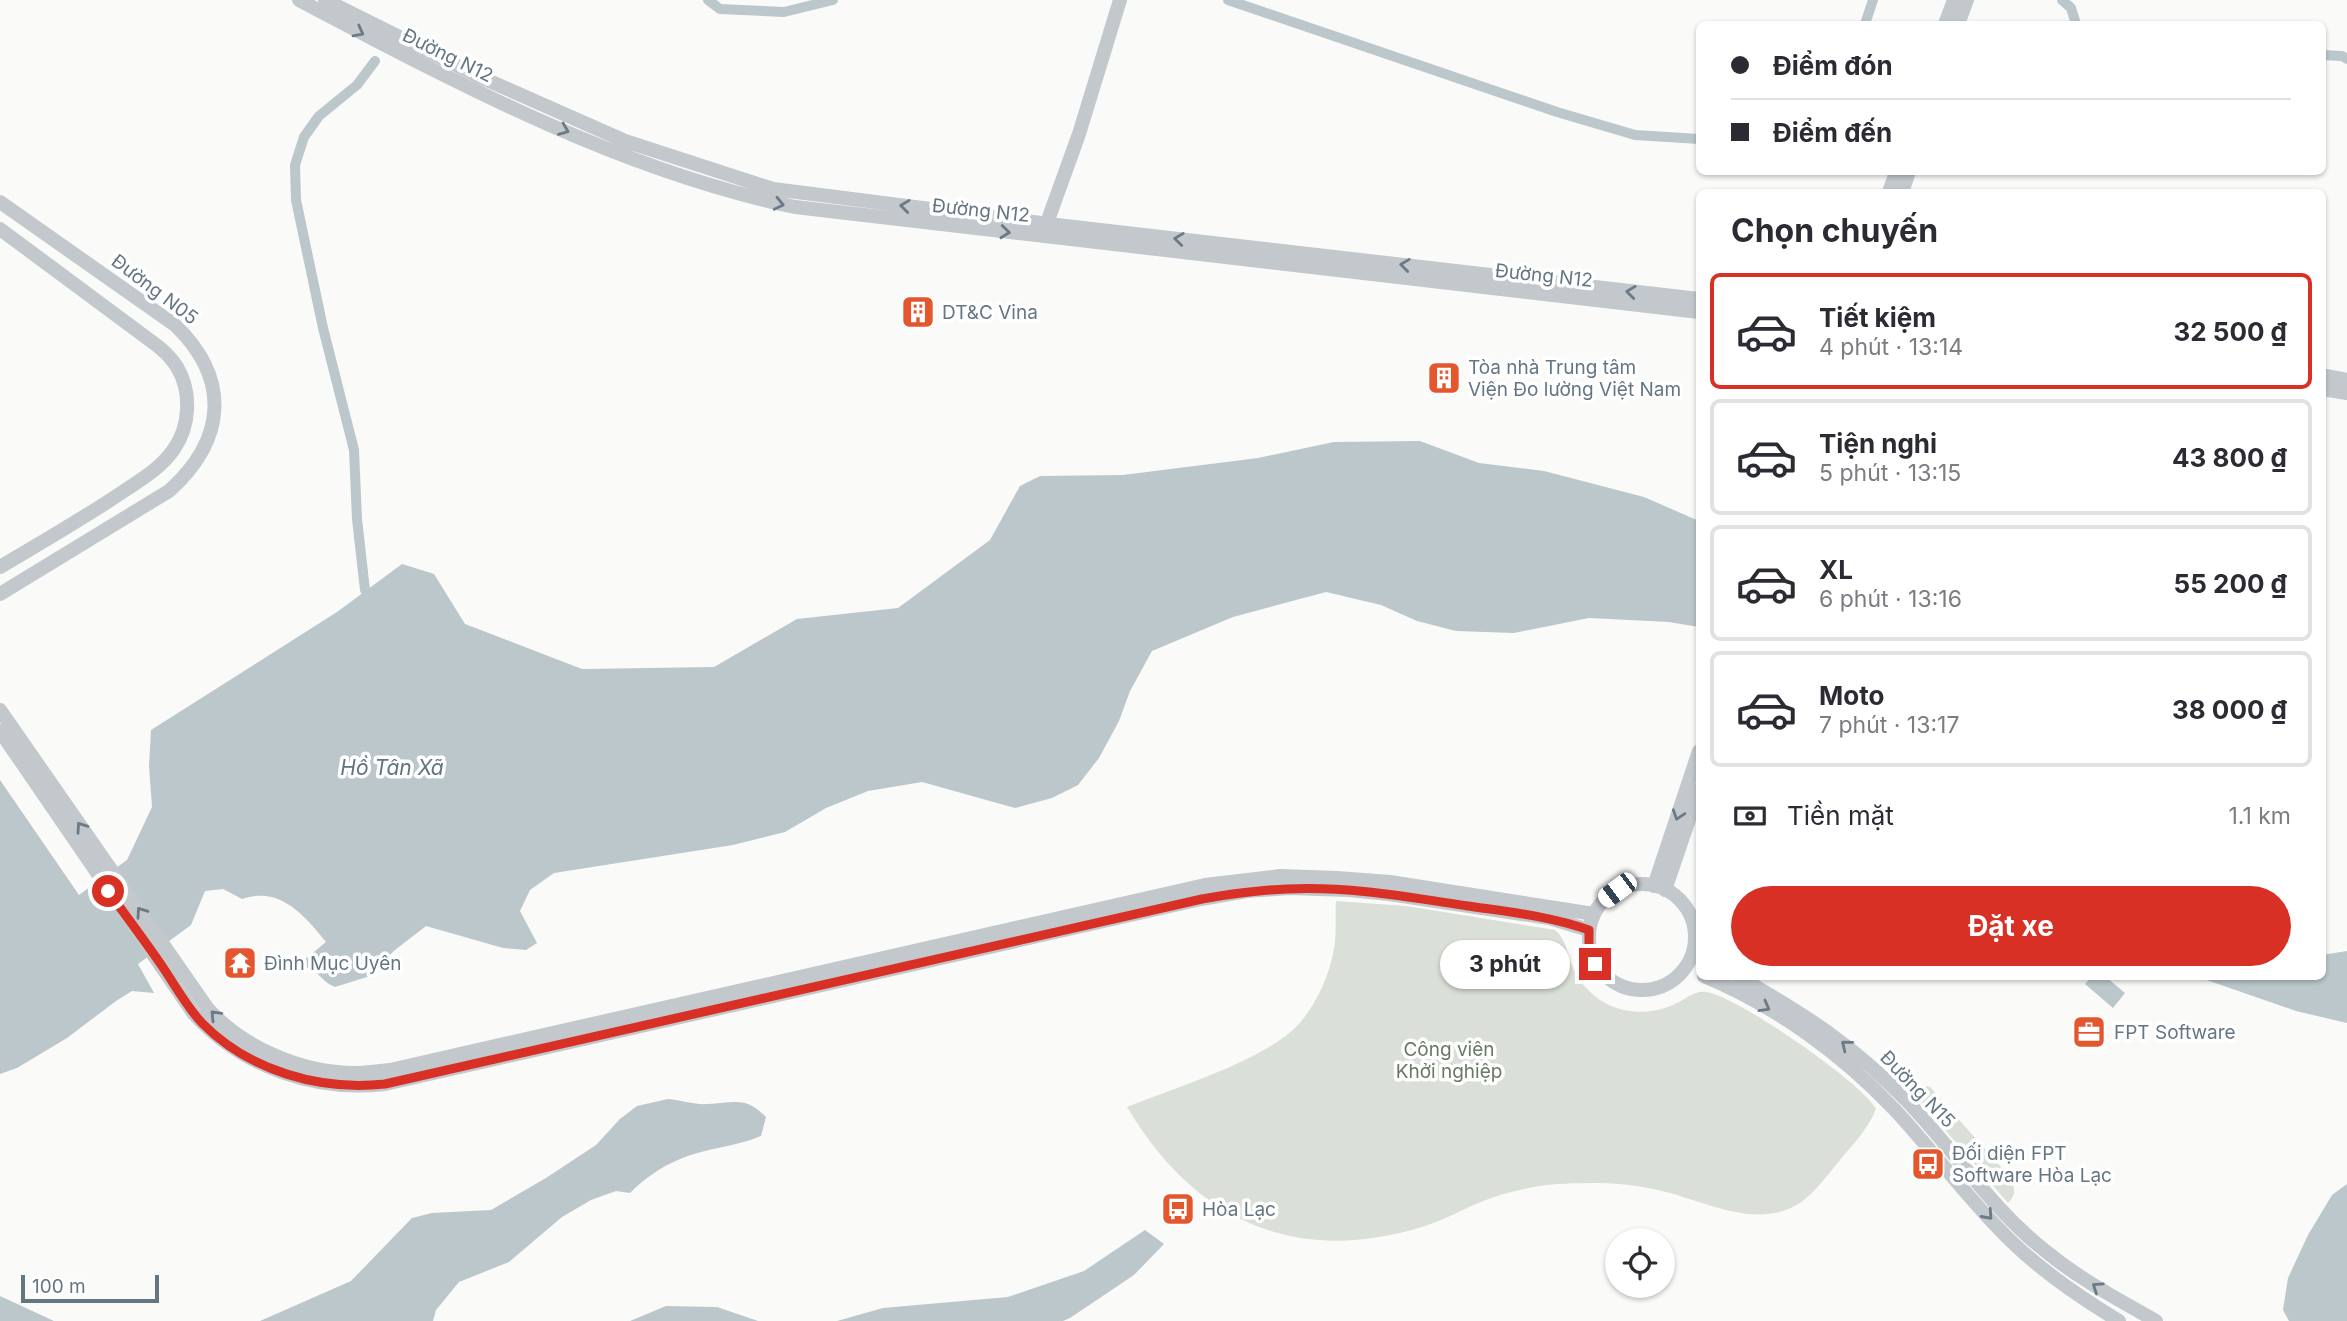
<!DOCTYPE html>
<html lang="vi">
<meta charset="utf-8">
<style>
:root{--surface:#fff;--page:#f2f2f3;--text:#2b2b33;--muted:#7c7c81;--line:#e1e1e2;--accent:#d93025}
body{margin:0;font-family:Inter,sans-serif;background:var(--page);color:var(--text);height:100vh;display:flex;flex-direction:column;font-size:26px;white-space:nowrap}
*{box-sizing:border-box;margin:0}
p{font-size:23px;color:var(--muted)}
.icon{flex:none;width:38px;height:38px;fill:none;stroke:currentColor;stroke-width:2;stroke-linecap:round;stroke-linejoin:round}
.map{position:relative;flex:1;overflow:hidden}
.panel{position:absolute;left:1696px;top:189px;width:630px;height:791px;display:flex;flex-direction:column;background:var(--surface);border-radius:10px;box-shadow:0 2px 5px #0004}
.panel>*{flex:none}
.banner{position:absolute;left:1696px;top:21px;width:630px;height:154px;border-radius:10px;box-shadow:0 2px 5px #0004;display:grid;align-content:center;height:154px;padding:0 35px;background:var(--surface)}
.controls{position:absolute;left:1605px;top:1228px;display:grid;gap:14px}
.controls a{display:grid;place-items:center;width:70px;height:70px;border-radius:50%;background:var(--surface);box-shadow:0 2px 5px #0004;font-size:35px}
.scale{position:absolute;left:21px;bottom:18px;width:138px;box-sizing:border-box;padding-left:7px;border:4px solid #657683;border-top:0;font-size:19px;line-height:24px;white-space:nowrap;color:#657683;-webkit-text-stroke:5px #fff;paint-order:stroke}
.end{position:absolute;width:32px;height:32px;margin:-16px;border:9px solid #d93025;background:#fff;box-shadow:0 0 0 4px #fff}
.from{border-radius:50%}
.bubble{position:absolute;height:49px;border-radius:24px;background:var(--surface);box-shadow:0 2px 5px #0004;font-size:23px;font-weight:700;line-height:49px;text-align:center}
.car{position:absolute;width:21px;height:42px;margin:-21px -10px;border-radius:9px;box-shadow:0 0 5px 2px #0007;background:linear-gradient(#fff 24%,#345 0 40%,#fff 0 76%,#345 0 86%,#fff 0)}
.banner b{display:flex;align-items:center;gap:24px;height:66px;font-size:26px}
.banner b+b{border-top:2px solid var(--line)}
.banner i{width:18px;height:18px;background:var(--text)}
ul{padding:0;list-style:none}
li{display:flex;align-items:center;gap:21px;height:116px;margin:0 14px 10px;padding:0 21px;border:4px solid var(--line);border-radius:10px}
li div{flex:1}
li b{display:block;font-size:26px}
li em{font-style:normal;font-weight:700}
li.selected{border-color:var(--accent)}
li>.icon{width:63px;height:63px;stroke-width:1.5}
h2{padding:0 35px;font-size:32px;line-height:84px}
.pay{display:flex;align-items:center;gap:18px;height:77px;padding:0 35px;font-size:26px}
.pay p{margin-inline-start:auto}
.action{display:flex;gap:14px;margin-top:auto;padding:14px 35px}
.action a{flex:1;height:80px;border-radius:42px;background:var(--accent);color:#fff;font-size:28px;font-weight:700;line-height:80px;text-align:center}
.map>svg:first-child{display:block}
.green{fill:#dadfd7}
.water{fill:#bbc7cb}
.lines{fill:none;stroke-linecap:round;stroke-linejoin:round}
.canal{stroke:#bbc7cb;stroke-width:10}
.minor{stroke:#c3c8cc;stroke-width:14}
.oneway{stroke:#6a7a87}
.route{stroke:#d93025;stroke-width:9}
.labels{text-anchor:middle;stroke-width:7;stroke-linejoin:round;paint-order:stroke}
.street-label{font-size:19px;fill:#657683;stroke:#fff}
.poi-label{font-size:19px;fill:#657683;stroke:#fff;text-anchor:start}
.park-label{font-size:19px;fill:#687a64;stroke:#fff}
.water-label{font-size:21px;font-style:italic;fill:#60757c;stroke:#fff}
</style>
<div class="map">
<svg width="2347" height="1321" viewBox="0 0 2347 1321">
<rect width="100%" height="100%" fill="#fafaf8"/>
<path class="green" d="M 1336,901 L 1406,906 L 1555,930 C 1566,939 1566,950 1571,963 C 1577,980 1589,994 1605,1003 C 1630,1016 1657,1014 1681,1001 C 1689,996 1697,991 1706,992 C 1735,995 1863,1083 1876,1109 C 1868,1130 1850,1147 1836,1165 C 1825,1178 1814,1193 1800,1203 C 1756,1231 1703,1200 1658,1190 C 1624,1182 1591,1182 1558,1184 C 1531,1186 1501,1193 1476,1204 C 1458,1212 1441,1221 1422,1227 C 1294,1266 1194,1220 1127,1107 C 1174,1088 1263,1061 1297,1026 C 1314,1008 1328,979 1333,954 C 1337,938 1335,918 1336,901 Z
M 1927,1086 L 1930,1087 L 2008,1175 C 2014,1186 2018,1193 2008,1203 L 1916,1096 Z"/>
<path class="water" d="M 1420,441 L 1479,463 L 1544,471 L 1644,497 L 1699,521 L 1699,627 L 1669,622 L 1589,618 L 1514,633 L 1456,631 L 1417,621 L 1381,605 L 1326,592 L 1233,617 L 1152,651 L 1130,691 L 1119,721 L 1099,758 L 1078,785 L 1052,798 L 1015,808 L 922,782 L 868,791 L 826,808 L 785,832 L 733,845 L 554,873 L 530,890 L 520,911 L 537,943 L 526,950 L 503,948 L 426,926 L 395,950 L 367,977 L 335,987 C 317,979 322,970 298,965 L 326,942 C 304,915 280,886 242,899 L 223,889 L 205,891 L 191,925 L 138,964 L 154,993 L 132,991 L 116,1001 L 67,1038 L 17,1068 L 0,1074 L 0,780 L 79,895 L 127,860 L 152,807 L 149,766 L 151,730 L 337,612 L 402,564 L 434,574 L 465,624 L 582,669 L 714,667 L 797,619 L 898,608 L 990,540 L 1020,486 L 1040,476 L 1123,475 L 1258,458 L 1334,442 Z
M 2347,951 L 2347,1023 L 2296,1011 L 2198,977 L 2322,976 L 2322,955 Z
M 2092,976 L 2106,977 L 2125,993 L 2113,1008 L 2085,984 Z
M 668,1099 C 681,1100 695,1105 708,1104 C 735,1103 745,1096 766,1117 L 761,1136 C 735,1147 706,1148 680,1159 C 661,1167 645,1178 630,1193 L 616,1191 L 591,1200 L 562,1217 L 509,1262 L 459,1282 L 436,1310 L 433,1321 L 260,1321 L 351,1281 L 412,1218 L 432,1213 L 491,1210 L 546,1178 L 596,1145 L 620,1119 L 637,1106 Z
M 2347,1184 L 2347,1321 L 2289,1321 L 2283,1310 L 2288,1278 L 2308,1235 L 2332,1195 Z
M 1145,1230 L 1164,1244 L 1134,1275 L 1070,1318 L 1063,1321 L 837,1321 L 883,1308 L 1008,1297 L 1084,1271 Z
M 0,1296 L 54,1321 L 0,1321 Z
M 666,1306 L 717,1307 L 758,1321 L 630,1321 Z"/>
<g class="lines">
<path class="canal" d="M 708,0 L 720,9 L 784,12 L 833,0
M 1228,0 L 1557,112 L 1635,135 L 1699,139
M 2062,0 L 2071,8 L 2076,24
M 1865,24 L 1873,0
M 2322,55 L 2342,56 L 2347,59
M 365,590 L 357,519 L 354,450 L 323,328 L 296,200 L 295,165 L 304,137 L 319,116 L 357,85 L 375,61"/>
<path class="minor" d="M 299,0 C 457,83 619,170 795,207 L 1699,312
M 325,0 L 478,76 L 625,141 L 773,189 L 1057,225 L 1699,299
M 1945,24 L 1954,0
M 1958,24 L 1967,0
M 1889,192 L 1896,172
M 1902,192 L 1909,172
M 0,202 L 175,325 C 231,379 226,440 169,491 L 0,594
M 0,229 L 159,347 C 166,353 172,359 177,367 C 192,392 190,426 174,449 C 162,467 142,479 124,491 C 84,518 42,542 0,567
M 1044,231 L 1079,134 L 1120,0
M 2322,375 L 2347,380
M 2322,389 L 2347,393
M 0,710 L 208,1009 C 244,1048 300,1072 352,1073 C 365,1073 378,1071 390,1070 L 1205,885 L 1280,876 L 1337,878 L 1390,882 L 1594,914
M 0,731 L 194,1014 C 243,1067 314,1092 385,1084 L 1201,899 L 1247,891 L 1289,888 L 1349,890 L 1389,894 L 1549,918 L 1589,930
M1589 937a53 53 0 1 1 106 0a53 53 0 1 1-106 0Z
M 1654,886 L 1699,751
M 1665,890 L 1699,790
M 1704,976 C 1776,1006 1842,1054 1895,1110 C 1935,1153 1970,1202 2012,1242 C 2044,1273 2081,1298 2119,1321
M 1737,976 C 1803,1013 1854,1046 1907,1101 C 1955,1151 1993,1211 2048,1253 C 2081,1280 2119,1300 2156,1321"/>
</g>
<defs><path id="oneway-chevron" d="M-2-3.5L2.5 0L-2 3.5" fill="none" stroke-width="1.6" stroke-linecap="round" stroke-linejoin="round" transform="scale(1.75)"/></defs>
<g class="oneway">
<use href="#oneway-chevron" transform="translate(359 32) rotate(28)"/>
<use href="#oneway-chevron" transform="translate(564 130) rotate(22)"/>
<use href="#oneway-chevron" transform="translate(779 204) rotate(13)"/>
<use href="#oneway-chevron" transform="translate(905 206) rotate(-173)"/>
<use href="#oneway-chevron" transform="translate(1005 232) rotate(6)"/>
<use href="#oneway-chevron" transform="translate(1179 239) rotate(-173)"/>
<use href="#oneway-chevron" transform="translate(1405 265) rotate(-173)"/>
<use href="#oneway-chevron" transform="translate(1631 292) rotate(-173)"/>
<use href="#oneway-chevron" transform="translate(1678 815) rotate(108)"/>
<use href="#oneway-chevron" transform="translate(81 827) rotate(-125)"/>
<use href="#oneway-chevron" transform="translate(141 912) rotate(-125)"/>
<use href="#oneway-chevron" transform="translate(1765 1007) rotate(29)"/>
<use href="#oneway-chevron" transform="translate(215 1015) rotate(-134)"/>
<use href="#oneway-chevron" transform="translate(1846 1045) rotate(-141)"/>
<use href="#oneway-chevron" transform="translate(1988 1215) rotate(48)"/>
<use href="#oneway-chevron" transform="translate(2097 1287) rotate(-146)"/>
</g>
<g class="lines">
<path class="route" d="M 108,891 C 126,916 145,941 162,966 C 175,985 186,1006 202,1023 C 249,1071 320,1091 385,1084 L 1202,899 C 1230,894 1258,890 1287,889 C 1348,886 1408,897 1468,906 C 1509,912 1550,916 1589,930 L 1589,946 L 1595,964"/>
</g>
<defs>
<symbol id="building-square" viewBox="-11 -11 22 22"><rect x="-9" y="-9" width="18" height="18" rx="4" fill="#e4572e" stroke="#fff"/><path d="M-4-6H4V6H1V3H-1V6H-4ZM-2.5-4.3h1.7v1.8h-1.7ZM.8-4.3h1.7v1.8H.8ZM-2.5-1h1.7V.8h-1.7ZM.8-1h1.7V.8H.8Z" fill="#fff"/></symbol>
<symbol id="temple-square" viewBox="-11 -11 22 22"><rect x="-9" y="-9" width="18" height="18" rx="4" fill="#e4572e" stroke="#fff"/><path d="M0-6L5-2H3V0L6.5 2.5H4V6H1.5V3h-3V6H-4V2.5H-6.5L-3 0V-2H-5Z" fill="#fff"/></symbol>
<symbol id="office-square" viewBox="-11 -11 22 22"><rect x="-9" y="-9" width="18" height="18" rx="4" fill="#e4572e" stroke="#fff"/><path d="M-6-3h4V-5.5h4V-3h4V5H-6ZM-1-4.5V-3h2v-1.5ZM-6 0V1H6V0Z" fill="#fff"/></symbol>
<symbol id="bus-square" viewBox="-11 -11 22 22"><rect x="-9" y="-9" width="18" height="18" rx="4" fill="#e4572e" stroke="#fff"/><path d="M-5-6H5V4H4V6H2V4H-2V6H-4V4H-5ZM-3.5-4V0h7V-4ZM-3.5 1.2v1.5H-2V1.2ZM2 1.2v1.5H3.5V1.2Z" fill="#fff"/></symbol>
</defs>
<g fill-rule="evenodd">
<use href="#building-square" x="899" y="293" width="38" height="38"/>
<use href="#building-square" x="1425" y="359" width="38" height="38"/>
<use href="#temple-square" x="221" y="944" width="38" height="38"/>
<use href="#office-square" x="2070" y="1013" width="38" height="38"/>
<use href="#bus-square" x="1909" y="1145" width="38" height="38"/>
<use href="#bus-square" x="1159" y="1190" width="38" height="38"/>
</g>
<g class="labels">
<g class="street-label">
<text transform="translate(448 55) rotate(26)" y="7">Đường N12</text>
<text transform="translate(981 210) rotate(6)" y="7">Đường N12</text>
<text transform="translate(1544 275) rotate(6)" y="7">Đường N12</text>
<text transform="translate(155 289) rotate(37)" y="7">Đường N05</text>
<text transform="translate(1918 1089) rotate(46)" y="7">Đường N15</text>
</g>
<g class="poi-label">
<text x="942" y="319">DT&amp;C Vina</text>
<text x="1468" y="374">Tòa nhà Trung tâm<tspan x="1468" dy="22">Viện Đo lường Việt Nam</tspan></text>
<text x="264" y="970">Đình Mục Uyên</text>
<text x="2114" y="1039">FPT Software</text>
<text x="1952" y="1160">Đối diện FPT<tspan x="1952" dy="22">Software Hòa Lạc</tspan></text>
<text x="1202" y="1216">Hòa Lạc</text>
</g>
<g class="park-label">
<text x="1449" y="1056">Công viên<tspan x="1449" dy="22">Khởi nghiệp</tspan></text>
</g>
<g class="water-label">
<text x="392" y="775">Hồ Tân Xã</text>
</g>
</g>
</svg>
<div class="controls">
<a><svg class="icon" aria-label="locate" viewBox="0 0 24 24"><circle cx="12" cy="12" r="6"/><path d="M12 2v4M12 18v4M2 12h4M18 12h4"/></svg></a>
</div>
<div class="scale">100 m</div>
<i class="end from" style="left:108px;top:891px"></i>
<i class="end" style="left:1595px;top:964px"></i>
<div class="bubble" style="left:1440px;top:940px;width:130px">3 phút</div>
<i class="car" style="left:1617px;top:890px;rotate:233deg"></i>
<div class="banner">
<b><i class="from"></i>Điểm đón</b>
<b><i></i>Điểm đến</b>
</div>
<section class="panel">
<h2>Chọn chuyến</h2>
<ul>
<li class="selected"><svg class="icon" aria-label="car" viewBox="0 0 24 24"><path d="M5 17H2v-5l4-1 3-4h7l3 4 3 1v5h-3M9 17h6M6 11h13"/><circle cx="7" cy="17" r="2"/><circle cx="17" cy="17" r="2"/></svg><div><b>Tiết kiệm</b><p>4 phút · 13:14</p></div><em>32 500 ₫</em></li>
<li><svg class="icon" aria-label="car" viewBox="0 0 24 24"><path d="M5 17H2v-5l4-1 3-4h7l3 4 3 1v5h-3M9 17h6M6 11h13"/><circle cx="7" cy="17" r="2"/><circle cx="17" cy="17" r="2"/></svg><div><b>Tiện nghi</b><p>5 phút · 13:15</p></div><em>43 800 ₫</em></li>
<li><svg class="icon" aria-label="car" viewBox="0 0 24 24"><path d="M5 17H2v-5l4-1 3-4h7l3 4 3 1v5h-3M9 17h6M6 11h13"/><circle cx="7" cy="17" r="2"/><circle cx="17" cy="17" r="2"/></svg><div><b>XL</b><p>6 phút · 13:16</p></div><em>55 200 ₫</em></li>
<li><svg class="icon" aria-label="car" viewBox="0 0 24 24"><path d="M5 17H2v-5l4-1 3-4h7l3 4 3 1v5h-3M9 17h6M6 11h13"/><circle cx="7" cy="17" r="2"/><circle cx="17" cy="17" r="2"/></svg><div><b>Moto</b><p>7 phút · 13:17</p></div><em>38 000 ₫</em></li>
</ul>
<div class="pay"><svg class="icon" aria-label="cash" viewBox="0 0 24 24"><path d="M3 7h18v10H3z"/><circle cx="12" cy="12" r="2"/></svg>Tiền mặt<p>1.1 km</p></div>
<div class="action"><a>Đặt xe</a></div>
</section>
</div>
